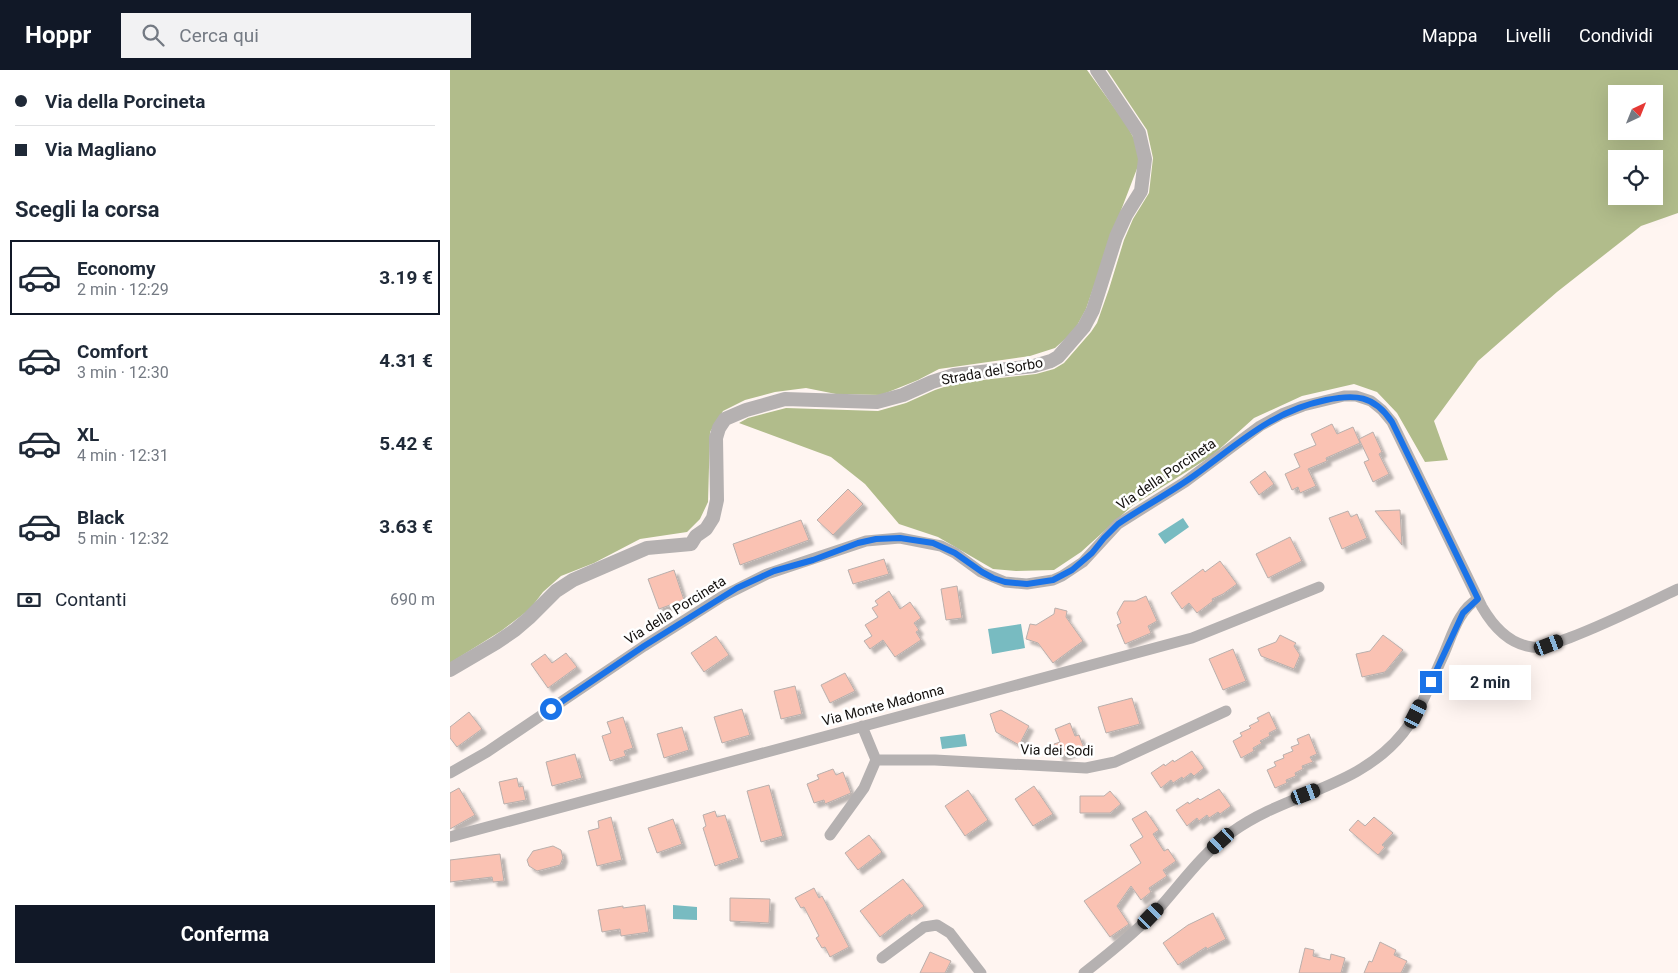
<!DOCTYPE html>
<html lang="it">
<meta charset="utf-8">
<style>
:root{--surface:#fff;--page:#f2f2f3;--text:#1f2937;--muted:#747a83;--line:#e0e1e3;--accent:#111827}
body{margin:0;font-family:Roboto,sans-serif;background:var(--page);color:var(--text);height:100vh;display:flex;flex-direction:column;font-size:19px;white-space:nowrap}
*{box-sizing:border-box;margin:0}
p{font-size:16px;color:var(--muted)}
.icon{flex:none;width:28px;height:28px;fill:none;stroke:currentColor;stroke-width:2;stroke-linecap:round;stroke-linejoin:round}
.map{position:relative;flex:1;overflow:hidden}
.drawer{display:flex;flex-direction:column;background:var(--surface);width:450px}
.drawer>*{flex:none}
.banner{display:grid;align-content:center;height:110px;padding:0 15px;background:var(--surface)}
.needle{width:32px;rotate:43deg}
.buttons{position:absolute;left:1158px;top:15px;display:grid;gap:10px}
.buttons a{display:grid;place-items:center;width:55px;height:55px;border-radius:0px;background:var(--surface);box-shadow:0 5px 20px #0002;font-size:25px}
.end{position:absolute;width:22px;height:22px;margin:-11px;border:6px solid #1a73e8;background:#fff;box-shadow:0 0 0 2px #fff}
.from{border-radius:50%}
.bubble{position:absolute;height:35px;border-radius:0px;background:var(--surface);box-shadow:0 5px 20px #0002;font-size:16px;font-weight:700;line-height:35px;text-align:center}
.car{position:absolute;width:15px;height:30px;margin:-15px -8px;border-radius:6px;box-shadow:0 0 4px 1px #0007;background:linear-gradient(#222 24%,#8ab4d8 0 40%,#222 0 76%,#8ab4d8 0 86%,#222 0)}
.banner b{display:flex;align-items:center;gap:18px;height:48px;font-size:19px}
.banner b+b{border-top:1px solid var(--line)}
.banner i{width:12px;height:12px;background:var(--text)}
ul{padding:0;list-style:none}
li{display:flex;align-items:center;gap:15px;height:75px;margin:0 10px 8px;padding:0 5px;border:2px solid transparent;border-radius:0px}
li div{flex:1}
li b{display:block;font-size:19px}
li em{font-style:normal;font-weight:700}
li.active{border-color:var(--accent)}
li>.icon{width:45px;height:45px;stroke-width:1.5}
h2{padding:0 15px;font-size:22px;line-height:60px}
.pay{display:flex;align-items:center;gap:12px;height:55px;padding:0 15px;font-size:19px}
.pay p{margin-inline-start:auto}
.primary-button{display:flex;gap:10px;margin-top:auto;padding:10px 15px}
.primary-button a{flex:1;height:58px;border-radius:0px;background:var(--accent);color:#fff;font-size:20px;font-weight:700;line-height:58px;text-align:center}
header{display:flex;align-items:center;gap:30px;box-sizing:border-box;height:70px;padding:0 25px;background:var(--accent);color:#fff}
header strong{font-size:24px}
nav{display:flex;gap:28px;margin-inline-start:auto;font-size:18px}
.search{width:350px;height:45px;background:var(--page);display:flex;align-items:center;gap:12px;box-sizing:border-box;padding:0 18px;border-radius:0px;color:var(--muted);font-size:19px}
main{display:flex;flex:1;min-height:0}
.map>svg:first-child{display:block}
.forest{fill:#b1bc8b;fill-rule:evenodd}
.water{fill:#78bbc1}
.building{fill:#fac2b3;stroke:#b9afac;filter:url(#shadow)}
.lines{fill:none;stroke-linecap:round;stroke-linejoin:round}
.minor{stroke:#b5b1b1;stroke-width:11}
.tertiary{stroke:#b5b1b1;stroke-width:14}
.route{stroke:#1a73e8;stroke-width:6}
.labels{text-anchor:middle;stroke-width:5;stroke-linejoin:round;paint-order:stroke}
.street-label{font-size:14px;fill:#13100e;stroke:#fff}
</style>
<header>
<strong>Hoppr</strong>
<div class="search"><svg class="icon" aria-label="search" viewBox="0 0 24 24"><circle cx="10" cy="10" r="6"/><path d="M15 15l6 6"/></svg>Cerca qui</div>
<nav><a>Mappa</a><a>Livelli</a><a>Condividi</a></nav>
</header>
<main>
<section class="drawer">
<div class="banner">
<b><i class="from"></i>Via della Porcineta</b>
<b><i></i>Via Magliano</b>
</div>
<h2>Scegli la corsa</h2>
<ul>
<li class="active"><svg class="icon" aria-label="car" viewBox="0 0 24 24"><path d="M5 17H2v-5l4-1 3-4h7l3 4 3 1v5h-3M9 17h6M6 11h13"/><circle cx="7" cy="17" r="2"/><circle cx="17" cy="17" r="2"/></svg><div><b>Economy</b><p>2 min · 12:29</p></div><em>3.19 €</em></li>
<li><svg class="icon" aria-label="car" viewBox="0 0 24 24"><path d="M5 17H2v-5l4-1 3-4h7l3 4 3 1v5h-3M9 17h6M6 11h13"/><circle cx="7" cy="17" r="2"/><circle cx="17" cy="17" r="2"/></svg><div><b>Comfort</b><p>3 min · 12:30</p></div><em>4.31 €</em></li>
<li><svg class="icon" aria-label="car" viewBox="0 0 24 24"><path d="M5 17H2v-5l4-1 3-4h7l3 4 3 1v5h-3M9 17h6M6 11h13"/><circle cx="7" cy="17" r="2"/><circle cx="17" cy="17" r="2"/></svg><div><b>XL</b><p>4 min · 12:31</p></div><em>5.42 €</em></li>
<li><svg class="icon" aria-label="car" viewBox="0 0 24 24"><path d="M5 17H2v-5l4-1 3-4h7l3 4 3 1v5h-3M9 17h6M6 11h13"/><circle cx="7" cy="17" r="2"/><circle cx="17" cy="17" r="2"/></svg><div><b>Black</b><p>5 min · 12:32</p></div><em>3.63 €</em></li>
</ul>
<div class="pay"><svg class="icon" aria-label="cash" viewBox="0 0 24 24"><path d="M3 7h18v10H3z"/><circle cx="12" cy="12" r="2"/></svg>Contanti<p>690 m</p></div>
<div class="primary-button"><a>Conferma</a></div>
</section>
<div class="map">
<svg width="1228" height="903" viewBox="0 0 1228 903">
<defs>
<filter id="shadow"><feDropShadow dx="4.5" dy="4.5" stdDeviation="1" flood-color="#0004"/></filter>
</defs>
<rect width="100%" height="100%" fill="#fff5f1"/>
<path class="forest" d="M 0,0 L 637,0 L 676,54 L 688,76 L 688,96 L 660,169 L 636,239 L 624,261 L 605,278 L 580,286 L 489,299 L 468,310 L 431,325 L 386,324 L 356,318 L 325,322 L 295,330 L 273,341 L 260,362 L 258,432 L 250,449 L 237,462 L 190,469 L 144,493 L 111,506 L 93,522 L 80,539 L 51,561 L 0,593 Z
M 657,0 L 1228,0 L 1228,143 L 1191,156 L 1107,222 L 1028,291 L 984,351 L 998,390 L 975,392 L 947,343 L 927,322 L 904,314 L 852,326 L 804,348 L 763,385 L 682,436 L 631,482 L 604,500 L 566,501 L 543,499 L 488,467 L 449,454 L 415,414 L 381,387 L 289,353 L 298,348 L 336,338 L 428,341 L 456,333 L 485,320 L 506,313 L 586,304 L 604,299 L 614,293 L 641,262 L 647,253 L 659,219 L 674,170 L 683,149 L 699,123 L 703,88 L 697,60 ZM 1166,24 L 1204,24 L 1204,61 L 1166,61 ZM 1166,89 L 1204,89 L 1204,126 L 1166,126 Z"/>
<path class="water" d="M 733,448 L 739,457 L 715,474 L 708,464 Z
M 571,554 L 575,578 L 542,584 L 538,559 Z
M 515,664 L 517,676 L 492,679 L 490,667 Z
M 223,835 L 247,837 L 247,850 L 223,849 Z"/>
<path class="building" d="M 882,354 L 887,364 L 903,357 L 910,373 L 876,388 L 877,391 L 858,399 L 866,416 L 850,423 L 848,417 L 842,420 L 835,404 L 850,397 L 844,384 L 866,375 L 861,364 Z
M 923,362 L 932,382 L 929,384 L 939,404 L 923,412 L 914,392 L 919,390 L 909,369 Z
M 815,401 L 824,414 L 809,425 L 800,412 Z
M 398,419 L 413,434 L 383,465 L 367,450 Z
M 950,440 L 952,475 L 925,441 Z
M 898,441 L 901,447 L 907,444 L 917,468 L 892,479 L 879,448 Z
M 351,450 L 359,470 L 290,495 L 283,474 Z
M 840,467 L 852,491 L 818,508 L 806,484 Z
M 434,489 L 439,504 L 403,514 L 398,500 Z
M 770,491 L 787,514 L 773,524 L 762,529 L 763,531 L 747,543 L 739,533 L 732,539 L 721,523 L 753,499 L 755,502 Z
M 224,500 L 234,530 L 209,539 L 198,509 Z
M 507,516 L 512,548 L 496,550 L 491,519 Z
M 439,521 L 450,539 L 460,532 L 471,548 L 464,553 L 469,560 L 466,562 L 471,570 L 445,587 L 433,570 L 420,579 L 414,571 L 422,566 L 415,555 L 428,547 L 422,538 L 428,535 L 425,531 Z
M 696,526 L 707,551 L 698,556 L 701,563 L 675,574 L 667,555 L 671,553 L 667,543 L 674,531 L 685,531 Z
M 605,538 L 617,541 L 616,547 L 633,571 L 603,593 L 588,573 L 576,569 L 580,554 L 586,555 L 604,544 Z
M 830,565 L 846,573 L 844,576 L 850,585 L 844,599 L 811,586 L 808,579 L 826,572 Z
M 933,565 L 953,580 L 935,602 L 912,607 L 906,584 L 920,581 Z
M 266,566 L 279,585 L 254,602 L 241,583 Z
M 783,579 L 796,611 L 773,620 L 759,589 Z
M 116,583 L 127,597 L 98,618 L 81,594 L 95,584 L 102,593 Z
M 395,603 L 405,621 L 380,633 L 371,615 Z
M 345,616 L 352,644 L 331,649 L 324,621 Z
M 682,628 L 690,654 L 656,663 L 648,637 Z
M 292,639 L 300,665 L 272,673 L 264,647 Z
M 551,640 L 579,656 L 569,675 L 546,662 L 540,644 Z
M 19,642 L 32,659 L 7,677 L 0,668 L 0,657 Z
M 819,642 L 827,659 L 819,663 L 820,666 L 810,671 L 812,673 L 803,678 L 804,681 L 791,688 L 783,671 L 792,666 L 790,663 L 801,658 L 799,656 L 809,651 L 807,648 Z
M 173,647 L 183,678 L 174,681 L 176,686 L 160,691 L 152,666 L 161,663 L 157,652 Z
M 620,653 L 625,666 L 629,665 L 634,678 L 609,687 L 604,674 L 610,672 L 605,659 Z
M 232,657 L 239,680 L 214,688 L 207,664 Z
M 859,664 L 867,684 L 860,687 L 863,692 L 852,696 L 853,699 L 845,703 L 846,706 L 836,710 L 837,713 L 825,718 L 817,700 L 826,696 L 824,692 L 834,688 L 833,685 L 843,681 L 841,677 L 849,674 L 847,669 Z
M 742,681 L 754,698 L 744,706 L 741,703 L 733,709 L 732,707 L 723,713 L 721,710 L 711,718 L 701,703 L 714,694 L 715,696 L 723,690 L 724,692 Z
M 125,684 L 132,708 L 102,716 L 96,692 Z
M 383,699 L 386,705 L 393,702 L 401,723 L 375,734 L 374,730 L 364,733 L 357,714 L 369,709 L 367,705 Z
M 67,708 L 69,717 L 73,716 L 76,730 L 54,734 L 49,712 Z
M 319,715 L 333,766 L 311,772 L 297,721 Z
M 584,716 L 603,744 L 583,756 L 565,729 Z
M 9,718 L 25,745 L 0,759 L 0,723 Z
M 769,719 L 781,736 L 770,744 L 768,742 L 759,748 L 757,745 L 749,751 L 747,748 L 737,756 L 726,740 L 738,732 L 739,734 L 748,728 L 750,730 Z
M 518,720 L 538,750 L 515,766 L 495,736 Z
M 660,721 L 671,734 L 660,743 L 630,743 L 630,726 L 654,726 Z
M 265,741 L 267,747 L 275,745 L 289,788 L 265,796 L 253,758 L 256,756 L 253,745 Z
M 696,741 L 709,760 L 703,764 L 714,781 L 718,779 L 726,791 L 713,800 L 717,806 L 699,818 L 701,822 L 691,830 L 681,816 L 667,836 L 679,854 L 660,867 L 634,831 L 691,793 L 680,775 L 693,767 L 682,749 Z
M 161,747 L 172,790 L 147,796 L 138,761 L 149,758 L 148,751 Z
M 924,747 L 943,763 L 932,775 L 935,777 L 928,785 L 899,760 L 908,750 L 915,756 Z
M 223,749 L 232,774 L 207,783 L 198,758 Z
M 419,765 L 432,782 L 408,800 L 395,783 Z
M 103,776 L 111,780 L 113,788 L 110,795 L 87,801 L 79,796 L 77,790 L 83,781 Z
M 50,784 L 54,811 L 43,812 L 42,807 L 0,812 L 0,790 Z
M 453,809 L 474,836 L 461,846 L 460,844 L 430,867 L 410,841 Z
M 364,818 L 369,828 L 372,826 L 399,877 L 380,887 L 375,877 L 372,878 L 366,868 L 369,866 L 354,837 L 351,838 L 345,828 Z
M 280,828 L 320,829 L 319,853 L 280,851 Z
M 195,835 L 199,862 L 171,866 L 170,859 L 152,862 L 148,840 L 173,836 L 173,838 Z
M 763,843 L 776,869 L 757,879 L 756,877 L 728,895 L 713,873 L 738,855 Z
M 930,872 L 946,880 L 944,885 L 957,891 L 951,903 L 914,903 L 919,891 L 922,892 Z
M 855,878 L 864,880 L 863,886 L 880,890 L 881,884 L 895,888 L 891,903 L 849,903 Z
M 480,882 L 501,891 L 495,903 L 470,903 Z"/>
<g class="lines">
<path class="minor" d="M 426,690 L 485,690 L 636,698 L 665,692 L 776,641
M 0,703 L 37,682 L 194,576 L 273,526 L 317,504 L 416,471 L 450,468 L 491,476 L 505,483 L 531,502 L 555,512 L 577,514 L 603,510 L 612,506 L 633,492 L 668,454 L 735,412 L 810,356 L 832,344 L 853,336 L 894,326 L 906,326 L 921,331 L 932,340 L 942,352 L 1032,537 C 1043,556 1059,574 1082,577 C 1094,579 1107,572 1119,568 C 1156,554 1192,536 1228,519
M 380,765 L 414,718 L 426,690 L 412,656
M 0,767 L 742,568 L 869,517
M 432,888 L 474,857 L 487,855 L 500,863 L 531,903
M 634,903 C 661,882 687,861 711,836 C 733,811 754,782 782,762 C 837,722 908,719 953,663 C 971,640 981,612 993,586 C 1002,566 1008,540 1028,529"/>
<path class="tertiary" d="M 0,600 L 46,573 L 65,560 L 79,548 L 106,521 L 123,510 L 197,478 L 241,474 L 246,466 L 256,459 L 263,448 L 267,430 L 266,368 L 269,358 L 275,349 L 296,340 L 335,329 L 427,332 L 453,325 L 482,312 L 504,305 L 584,296 L 601,291 L 608,287 L 634,257 L 643,240 L 666,167 L 676,145 L 691,121 L 695,89 L 689,63 L 647,0"/>
</g>
<g class="lines">
<path class="route" d="M 101,639 L 194,576 L 287,518 L 324,501 L 363,490 L 408,473 L 426,469 L 450,468 L 483,473 L 505,483 L 532,502 L 543,508 L 555,512 L 577,514 L 603,510 L 622,500 L 642,483 L 654,468 L 668,454 C 693,437 720,423 745,405 C 788,374 822,341 876,330 C 905,324 924,325 942,352 L 1028,529 L 1013,543 L 981,612"/>
</g>
<g class="labels">
<g class="street-label">
<text transform="translate(542 301) rotate(-10)" y="5">Strada del Sorbo</text>
<text transform="translate(716 404) rotate(-34)" y="5">Via della Porcineta</text>
<text transform="translate(225 540) rotate(-32)" y="5">Via della Porcineta</text>
<text transform="translate(433 635) rotate(-15)" y="5">Via Monte Madonna</text>
<text transform="translate(607 680) rotate(1)" y="5">Via dei Sodi</text>
</g>
</g>
</svg>
<div class="buttons">
<a><svg class="needle" viewBox="-14 -14 28 28"><path d="M0-13l5 13h-10z" fill="#e53935"/><path d="M0 13l5-13h-10z" fill="#747a83"/></svg></a>
<a><svg class="icon" aria-label="locate" viewBox="0 0 24 24"><circle cx="12" cy="12" r="6"/><path d="M12 2v4M12 18v4M2 12h4M18 12h4"/></svg></a>
</div>
<i class="end from" style="left:101px;top:639px"></i>
<i class="end" style="left:981px;top:612px"></i>
<div class="bubble" style="left:999px;top:595px;width:82px">2 min</div>
<i class="car" style="left:1099px;top:575px;rotate:69deg"></i>
<i class="car" style="left:966px;top:644px;rotate:27deg"></i>
<i class="car" style="left:856px;top:724px;rotate:69deg"></i>
<i class="car" style="left:771px;top:771px;rotate:228deg"></i>
<i class="car" style="left:701px;top:846px;rotate:44deg"></i>
</div>
</main>
